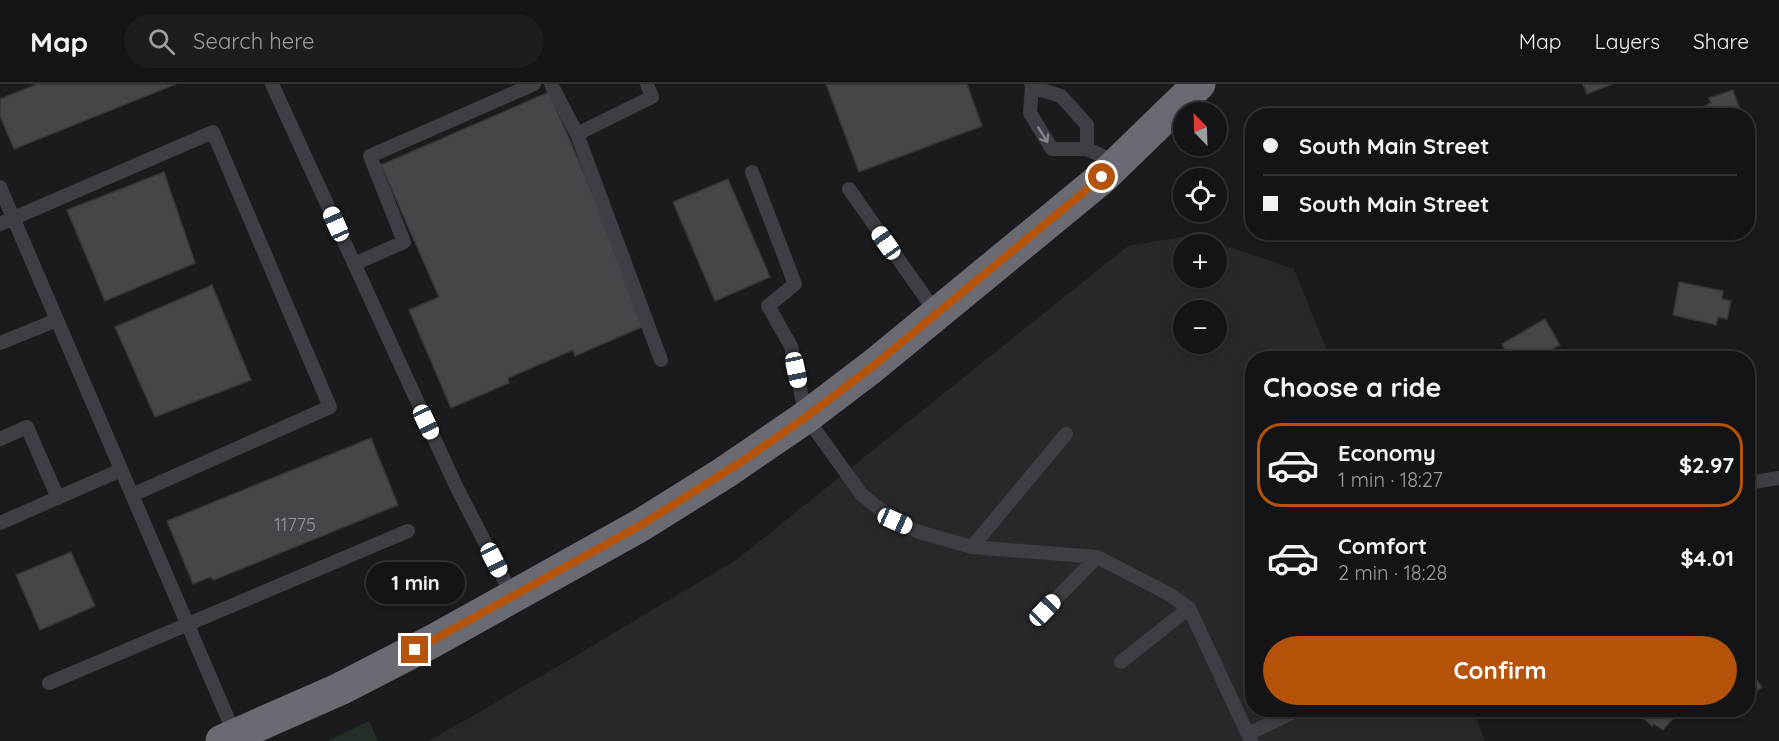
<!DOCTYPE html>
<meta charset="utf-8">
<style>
:root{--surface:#141416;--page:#1d1d1f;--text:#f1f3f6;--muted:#9d9ea1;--line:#333335;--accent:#b45309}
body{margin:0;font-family:Quicksand,sans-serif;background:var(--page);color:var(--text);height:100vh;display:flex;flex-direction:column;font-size:22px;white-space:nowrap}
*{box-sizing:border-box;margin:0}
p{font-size:20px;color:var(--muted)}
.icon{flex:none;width:33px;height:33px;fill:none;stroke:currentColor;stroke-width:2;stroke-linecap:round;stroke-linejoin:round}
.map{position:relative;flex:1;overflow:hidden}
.details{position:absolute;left:1245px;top:267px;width:510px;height:366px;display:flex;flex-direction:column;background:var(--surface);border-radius:24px;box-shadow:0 3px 9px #0003,0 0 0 2px var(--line)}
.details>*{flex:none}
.banner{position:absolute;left:1245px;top:24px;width:510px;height:132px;border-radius:24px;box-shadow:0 3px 9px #0003,0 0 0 2px var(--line);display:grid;align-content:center;height:132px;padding:0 18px;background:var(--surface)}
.needle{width:39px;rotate:337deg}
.fabs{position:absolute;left:1173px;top:18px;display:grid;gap:12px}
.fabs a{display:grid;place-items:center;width:54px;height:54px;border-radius:50%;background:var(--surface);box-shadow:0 3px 9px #0003,0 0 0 2px var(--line);font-size:30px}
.end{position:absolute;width:27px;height:27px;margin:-14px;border:8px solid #b45309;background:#fff;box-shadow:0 0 0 3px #fff}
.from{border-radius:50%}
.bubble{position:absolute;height:42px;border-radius:21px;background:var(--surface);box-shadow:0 3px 9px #0003,0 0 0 2px var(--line);font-size:20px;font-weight:700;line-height:42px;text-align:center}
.car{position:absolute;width:18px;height:36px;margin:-18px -9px;border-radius:8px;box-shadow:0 0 4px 2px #0007;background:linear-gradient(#fff 24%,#345 0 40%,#fff 0 76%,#345 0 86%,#fff 0)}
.banner b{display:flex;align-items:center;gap:21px;height:57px;font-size:22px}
.banner b+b{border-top:2px solid var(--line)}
.banner i{width:15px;height:15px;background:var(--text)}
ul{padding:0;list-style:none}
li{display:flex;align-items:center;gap:18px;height:84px;margin:0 12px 9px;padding:0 6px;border:3px solid transparent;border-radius:24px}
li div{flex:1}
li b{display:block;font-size:22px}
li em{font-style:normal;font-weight:700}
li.active{border-color:var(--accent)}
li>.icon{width:54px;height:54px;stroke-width:1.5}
h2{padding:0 18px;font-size:27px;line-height:72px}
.button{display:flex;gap:12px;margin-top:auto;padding:12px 18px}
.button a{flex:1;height:69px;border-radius:36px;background:var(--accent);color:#fff;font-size:24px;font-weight:700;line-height:69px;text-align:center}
header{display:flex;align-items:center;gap:36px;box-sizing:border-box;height:84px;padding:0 30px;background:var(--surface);border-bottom:2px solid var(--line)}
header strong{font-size:28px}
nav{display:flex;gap:33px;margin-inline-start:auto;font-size:21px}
.search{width:420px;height:54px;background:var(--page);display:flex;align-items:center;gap:15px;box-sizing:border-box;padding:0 21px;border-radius:33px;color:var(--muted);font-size:22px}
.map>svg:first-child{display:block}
.built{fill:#28272a;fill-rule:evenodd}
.green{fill:#252d27}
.building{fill:#46464a;stroke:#363539;stroke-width:1.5}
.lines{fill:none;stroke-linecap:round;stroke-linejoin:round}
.lane{stroke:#3e3e44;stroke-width:14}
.highway{stroke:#696a72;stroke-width:33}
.oneway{stroke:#82838b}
.route{stroke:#b45309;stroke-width:8}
.labels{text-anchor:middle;stroke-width:4.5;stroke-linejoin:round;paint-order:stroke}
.number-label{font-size:18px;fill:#95969f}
</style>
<header>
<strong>Map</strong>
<div class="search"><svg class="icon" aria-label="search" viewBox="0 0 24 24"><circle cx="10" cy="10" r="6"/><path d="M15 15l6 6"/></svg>Search here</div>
<nav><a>Map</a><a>Layers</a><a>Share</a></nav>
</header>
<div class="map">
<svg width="1779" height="657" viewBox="0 0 1779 657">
<rect width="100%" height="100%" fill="#1b1b1d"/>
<path class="built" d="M 1193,151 L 1294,185 L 1330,274 L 1252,274 L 1252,626 L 1473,626 L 1485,657 L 429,657 L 560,581 L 736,476 L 1128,162 ZM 1184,160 L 1216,160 L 1216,194 L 1184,194 ZM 1184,226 L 1216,226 L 1216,260 L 1184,260 Z"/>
<path class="green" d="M 369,637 L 378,657 L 328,657 Z"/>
<path class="building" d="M 37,0 L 176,0 L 14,65 L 0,32 L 0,15 Z
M 826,0 L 967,0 L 982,42 L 859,88 Z
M 1583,0 L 1612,0 L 1587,10 Z
M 1733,6 L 1741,28 L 1732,32 L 1703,32 L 1700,24 L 1711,19 L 1709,14 Z
M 549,8 L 649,240 L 575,272 L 573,266 L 508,294 L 509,299 L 451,324 L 409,226 L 439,213 L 381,81 Z
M 164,88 L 195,179 L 105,217 L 67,126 Z
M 728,95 L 770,193 L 715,217 L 673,118 Z
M 1679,198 L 1723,207 L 1722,215 L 1731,217 L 1727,235 L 1718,233 L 1716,241 L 1673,231 Z
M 212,201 L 251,296 L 155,333 L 115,243 Z
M 1545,235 L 1560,261 L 1536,274 L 1510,274 L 1502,260 Z
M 371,354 L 398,421 L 214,496 L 210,493 L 193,500 L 167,437 Z
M 71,468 L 95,522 L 40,546 L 16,491 Z
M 1748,581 L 1751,586 L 1750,587 L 1762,603 L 1748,614 Z
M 1645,626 L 1676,626 L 1679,628 L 1663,646 L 1654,640 L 1652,642 L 1640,631 Z"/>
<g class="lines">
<path class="lane" d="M 272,0 L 456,402 L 513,513
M 551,0 L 577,50
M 647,0 L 652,13 L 577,50 L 661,276
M 1031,0 L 1032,3 L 1030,29 L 1052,65 L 1087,65 L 1116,78
M 1032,3 L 1061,12 L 1087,41 L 1087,65
M 752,88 L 795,200 L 768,222 L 791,262 L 806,333 L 862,411 L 895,437 L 919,448 L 972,463 L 1097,473 L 1169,510 L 1189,524 L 1251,657
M 0,103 L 235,651
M 849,105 L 937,230
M 0,140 L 213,48 L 330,323 L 132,411
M 354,180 L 404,158 L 370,72 L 534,0
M 0,259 L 57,236
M 0,355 L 27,343 L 58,414
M 1748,399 L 1779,394
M 0,439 L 121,386
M 972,463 L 1066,350
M 1045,526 L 1097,473
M 1121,578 L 1189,524
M 49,599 L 408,447
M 1248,650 L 1298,626"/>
<path class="highway" d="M 222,657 L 340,605 L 433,557 L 641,441 L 724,389 L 806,333 L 873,282 L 1103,93 L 1199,0"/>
</g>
<defs><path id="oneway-shaft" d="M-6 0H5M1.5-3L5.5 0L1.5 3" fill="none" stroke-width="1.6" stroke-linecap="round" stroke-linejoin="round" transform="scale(1.5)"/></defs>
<use class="oneway" href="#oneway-shaft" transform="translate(1043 51) rotate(58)"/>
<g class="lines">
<path class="route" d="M 415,566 L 641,441 L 741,378 L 806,333 L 873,282 L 1102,93"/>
</g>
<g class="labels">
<g class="number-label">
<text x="295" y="447">11775</text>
</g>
</g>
</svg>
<div class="fabs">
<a><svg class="needle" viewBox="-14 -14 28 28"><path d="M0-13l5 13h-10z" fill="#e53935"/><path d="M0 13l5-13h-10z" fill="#9d9ea1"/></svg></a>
<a><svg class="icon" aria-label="locate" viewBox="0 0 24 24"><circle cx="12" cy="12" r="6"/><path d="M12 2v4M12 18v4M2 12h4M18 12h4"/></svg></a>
<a>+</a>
<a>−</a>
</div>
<i class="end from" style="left:1102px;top:93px"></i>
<i class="end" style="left:415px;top:566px"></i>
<div class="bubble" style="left:366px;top:478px;width:99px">1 min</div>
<i class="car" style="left:336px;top:140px;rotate:336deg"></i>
<i class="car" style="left:886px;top:159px;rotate:325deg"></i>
<i class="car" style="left:796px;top:286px;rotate:168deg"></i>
<i class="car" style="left:426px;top:338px;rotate:155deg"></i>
<i class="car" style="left:895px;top:437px;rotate:114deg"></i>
<i class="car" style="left:494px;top:476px;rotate:153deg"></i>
<i class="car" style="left:1045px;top:526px;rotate:44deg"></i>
<div class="banner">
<b><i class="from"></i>South Main Street</b>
<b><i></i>South Main Street</b>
</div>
<section class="details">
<h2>Choose a ride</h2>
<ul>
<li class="active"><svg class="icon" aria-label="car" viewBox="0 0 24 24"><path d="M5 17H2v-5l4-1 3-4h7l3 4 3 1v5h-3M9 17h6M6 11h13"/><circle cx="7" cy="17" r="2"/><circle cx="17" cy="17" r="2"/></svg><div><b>Economy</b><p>1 min · 18:27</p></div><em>$2.97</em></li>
<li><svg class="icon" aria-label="car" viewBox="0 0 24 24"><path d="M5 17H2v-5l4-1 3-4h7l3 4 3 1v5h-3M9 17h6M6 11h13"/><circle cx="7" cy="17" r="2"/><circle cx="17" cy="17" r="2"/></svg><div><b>Comfort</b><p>2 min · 18:28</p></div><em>$4.01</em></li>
</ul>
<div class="button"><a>Confirm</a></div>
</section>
</div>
